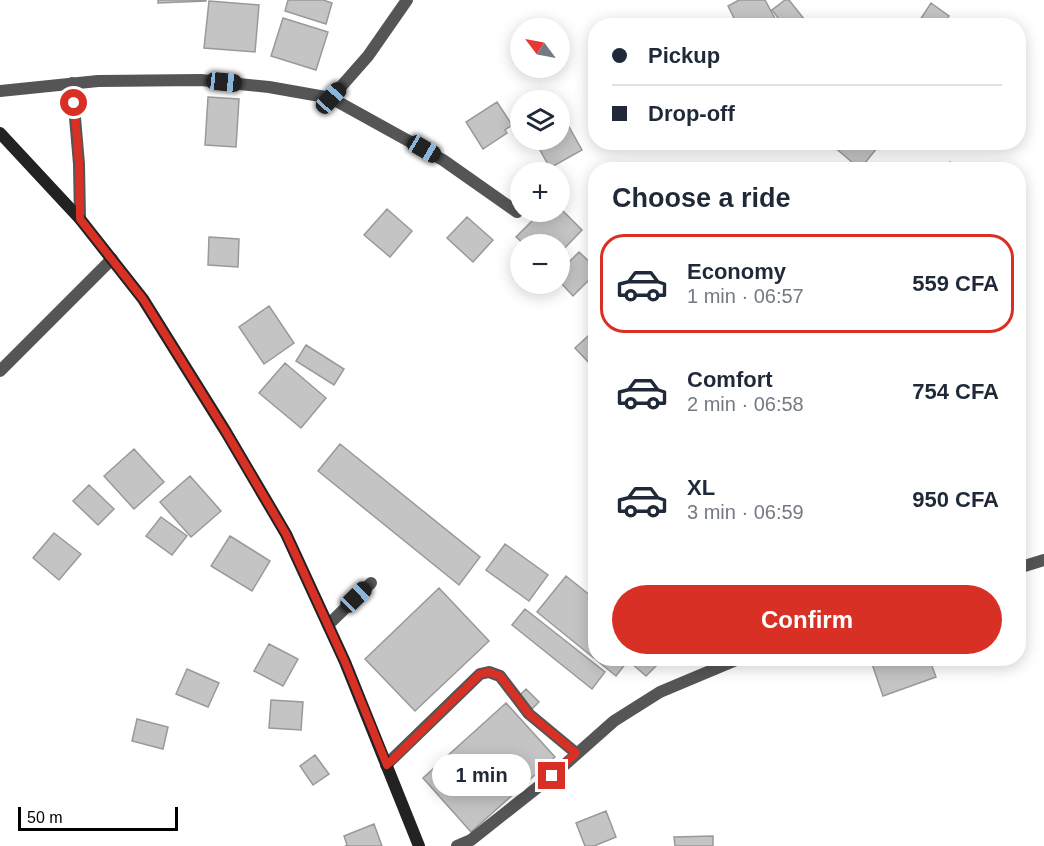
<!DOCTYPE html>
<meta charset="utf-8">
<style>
:root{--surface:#fff;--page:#f2f2f3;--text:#1f2937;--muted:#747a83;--line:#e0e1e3;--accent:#d93025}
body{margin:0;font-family:Arial,sans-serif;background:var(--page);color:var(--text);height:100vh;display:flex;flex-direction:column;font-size:22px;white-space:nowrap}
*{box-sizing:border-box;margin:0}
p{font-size:20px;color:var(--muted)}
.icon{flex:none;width:33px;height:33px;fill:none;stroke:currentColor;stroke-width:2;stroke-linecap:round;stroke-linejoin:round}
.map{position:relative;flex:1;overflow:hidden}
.drawer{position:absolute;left:588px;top:162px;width:438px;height:504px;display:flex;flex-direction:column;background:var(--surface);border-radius:24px;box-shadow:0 3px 15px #0003}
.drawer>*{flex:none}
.guide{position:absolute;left:588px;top:18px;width:438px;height:132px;border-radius:24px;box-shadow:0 3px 15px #0003;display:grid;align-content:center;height:132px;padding:0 24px;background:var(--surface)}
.needle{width:39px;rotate:302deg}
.fabs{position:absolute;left:510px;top:18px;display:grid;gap:12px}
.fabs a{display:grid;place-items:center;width:60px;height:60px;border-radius:50%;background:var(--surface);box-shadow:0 3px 15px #0003;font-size:30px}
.scale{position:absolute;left:18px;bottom:15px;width:160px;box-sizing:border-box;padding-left:6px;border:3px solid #000;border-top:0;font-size:16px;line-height:21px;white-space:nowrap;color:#000;-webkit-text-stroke:4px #fff;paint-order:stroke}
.end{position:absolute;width:27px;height:27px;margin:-14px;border:8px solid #d93025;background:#fff;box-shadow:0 0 0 3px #fff}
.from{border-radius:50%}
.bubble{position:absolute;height:42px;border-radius:21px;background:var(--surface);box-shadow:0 3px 15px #0003;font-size:20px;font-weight:700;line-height:42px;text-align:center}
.car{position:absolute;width:18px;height:36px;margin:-18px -9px;border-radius:8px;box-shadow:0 0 4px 2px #0007;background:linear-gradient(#222 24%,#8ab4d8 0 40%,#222 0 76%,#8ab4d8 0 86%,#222 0)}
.guide b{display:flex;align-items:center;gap:21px;height:57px;font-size:22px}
.guide b+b{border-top:2px solid var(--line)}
.guide i{width:15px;height:15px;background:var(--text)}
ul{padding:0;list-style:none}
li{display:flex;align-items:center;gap:18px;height:99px;margin:0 12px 9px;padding:0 12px;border:3px solid transparent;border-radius:24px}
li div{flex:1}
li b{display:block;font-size:22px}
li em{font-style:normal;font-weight:700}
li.selected{border-color:var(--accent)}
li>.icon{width:54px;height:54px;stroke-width:1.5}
h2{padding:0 24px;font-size:27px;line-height:72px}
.cta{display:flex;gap:12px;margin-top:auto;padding:12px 24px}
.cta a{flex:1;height:69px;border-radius:36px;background:var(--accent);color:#fff;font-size:24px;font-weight:700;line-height:69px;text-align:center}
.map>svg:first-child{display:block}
.building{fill:#c4c4c4;stroke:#999;stroke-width:1.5}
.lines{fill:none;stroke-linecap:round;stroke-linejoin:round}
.street{stroke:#555;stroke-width:12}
.secondary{stroke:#222;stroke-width:12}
.route{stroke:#d93025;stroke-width:8}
</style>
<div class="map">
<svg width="1044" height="846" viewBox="0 0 1044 846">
<rect width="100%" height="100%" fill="#fff"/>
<path class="building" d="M 158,0 L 206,0 L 206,1 L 158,3 Z
M 288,0 L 323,0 L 332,3 L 326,24 L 285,11 Z
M 739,0 L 765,0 L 779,26 L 738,26 L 728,6 Z
M 785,0 L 789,0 L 804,19 L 796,26 L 784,26 L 772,10 Z
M 209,1 L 259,5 L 255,52 L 204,48 Z
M 931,3 L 949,16 L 943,26 L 916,26 Z
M 283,18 L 328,32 L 316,70 L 271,56 Z
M 208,97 L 239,99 L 236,147 L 205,145 Z
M 497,102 L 512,125 L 505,130 L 507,133 L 483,149 L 466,122 Z
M 568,125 L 582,150 L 550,168 L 536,143 L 542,140 L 560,140 L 560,130 Z
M 837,142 L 882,142 L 860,169 L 833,146 Z
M 950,162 L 961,170 L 944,170 Z
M 560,208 L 582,230 L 560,253 L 560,244 L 524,244 L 516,237 L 541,212 L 560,212 Z
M 387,209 L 412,231 L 390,257 L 364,235 Z
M 467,217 L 493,240 L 473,262 L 447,238 Z
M 209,237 L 239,239 L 238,267 L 208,265 Z
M 579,252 L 596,268 L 596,273 L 573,296 L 560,282 L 560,271 Z
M 269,306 L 294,343 L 264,364 L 239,327 Z
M 588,336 L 594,342 L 596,340 L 596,365 L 593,367 L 575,348 Z
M 306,345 L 344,369 L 334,385 L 296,361 Z
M 285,363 L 326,398 L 301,428 L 259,393 Z
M 340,444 L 480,557 L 459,585 L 318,471 Z
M 134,449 L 164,482 L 134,509 L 104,476 Z
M 190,476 L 221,511 L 191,537 L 160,502 Z
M 89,485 L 114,509 L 98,525 L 73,501 Z
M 161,517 L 187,536 L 172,555 L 146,536 Z
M 54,533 L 81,554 L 59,580 L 33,558 Z
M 230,536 L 270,561 L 252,591 L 211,566 Z
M 505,544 L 548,575 L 529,601 L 486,570 Z
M 566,576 L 596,600 L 596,658 L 630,658 L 616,676 L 537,612 Z
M 439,588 L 489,641 L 415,711 L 365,659 Z
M 525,609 L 605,672 L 592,689 L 512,625 Z
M 269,644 L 298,659 L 283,686 L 254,671 Z
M 635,658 L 648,658 L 656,666 L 646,676 L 631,663 Z
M 870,658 L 929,658 L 936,677 L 883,696 Z
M 187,669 L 219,683 L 208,707 L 176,694 Z
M 526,689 L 539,702 L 531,710 L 518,697 Z
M 271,700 L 303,702 L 301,730 L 269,728 Z
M 506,703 L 555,757 L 471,832 L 423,778 Z
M 137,719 L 168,727 L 163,749 L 132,741 Z
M 315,755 L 329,774 L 313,785 L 300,766 Z
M 606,811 L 616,837 L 594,846 L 585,846 L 576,823 Z
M 374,824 L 382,846 L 345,846 L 347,845 L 344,836 Z
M 713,836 L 713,846 L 675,846 L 674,837 Z"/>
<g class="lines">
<path class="street" d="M 72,83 L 79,164 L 80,219
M 0,91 L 98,81 L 201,80 L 269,87 L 331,98 L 443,160 L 517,212
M 331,98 L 368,56 L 407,0
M 0,371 L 112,259
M 1018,568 L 1044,560
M 328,625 L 371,583
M 386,765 L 480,674 L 489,672 L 500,676 L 529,714 L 576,753
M 457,846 L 471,840 L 552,776 L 614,721 L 660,692 L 741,658"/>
<path class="secondary" d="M 0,133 L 80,219 L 143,299 L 226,432 L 286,534 L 345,662 L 419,846"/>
</g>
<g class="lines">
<path class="route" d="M 74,103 L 79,164 L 80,219 L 143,299 L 226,432 L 286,534 L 345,662 L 387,765 L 480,674 L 489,672 L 500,676 L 529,714 L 576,753 L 552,776"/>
</g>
</svg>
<div class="fabs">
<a><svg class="needle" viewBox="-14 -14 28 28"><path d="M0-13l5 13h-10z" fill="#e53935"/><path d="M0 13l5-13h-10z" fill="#747a83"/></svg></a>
<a><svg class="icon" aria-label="layers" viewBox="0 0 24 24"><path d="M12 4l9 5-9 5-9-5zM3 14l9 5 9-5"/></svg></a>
<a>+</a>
<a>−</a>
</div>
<div class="scale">50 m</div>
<i class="end from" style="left:74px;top:103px"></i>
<i class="end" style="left:552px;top:776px"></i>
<div class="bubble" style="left:432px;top:754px;width:99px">1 min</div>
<i class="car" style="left:224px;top:82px;rotate:96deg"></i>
<i class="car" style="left:331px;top:98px;rotate:42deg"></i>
<i class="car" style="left:424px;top:149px;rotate:120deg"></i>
<i class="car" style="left:356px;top:597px;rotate:46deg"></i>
<div class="guide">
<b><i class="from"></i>Pickup</b>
<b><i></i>Drop-off</b>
</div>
<section class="drawer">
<h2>Choose a ride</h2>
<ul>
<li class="selected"><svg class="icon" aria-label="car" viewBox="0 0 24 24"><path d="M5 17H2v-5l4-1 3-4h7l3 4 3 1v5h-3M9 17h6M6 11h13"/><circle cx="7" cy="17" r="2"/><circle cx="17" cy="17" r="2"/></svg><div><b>Economy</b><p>1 min · 06:57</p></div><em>559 CFA</em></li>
<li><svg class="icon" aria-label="car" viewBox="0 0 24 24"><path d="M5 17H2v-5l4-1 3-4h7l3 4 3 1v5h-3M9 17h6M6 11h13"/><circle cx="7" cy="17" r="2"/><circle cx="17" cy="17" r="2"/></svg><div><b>Comfort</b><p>2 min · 06:58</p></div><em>754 CFA</em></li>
<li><svg class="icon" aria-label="car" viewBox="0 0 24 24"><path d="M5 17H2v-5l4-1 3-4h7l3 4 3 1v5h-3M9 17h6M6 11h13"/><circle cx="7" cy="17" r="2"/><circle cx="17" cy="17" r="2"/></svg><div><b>XL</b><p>3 min · 06:59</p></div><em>950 CFA</em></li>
</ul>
<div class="cta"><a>Confirm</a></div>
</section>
</div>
